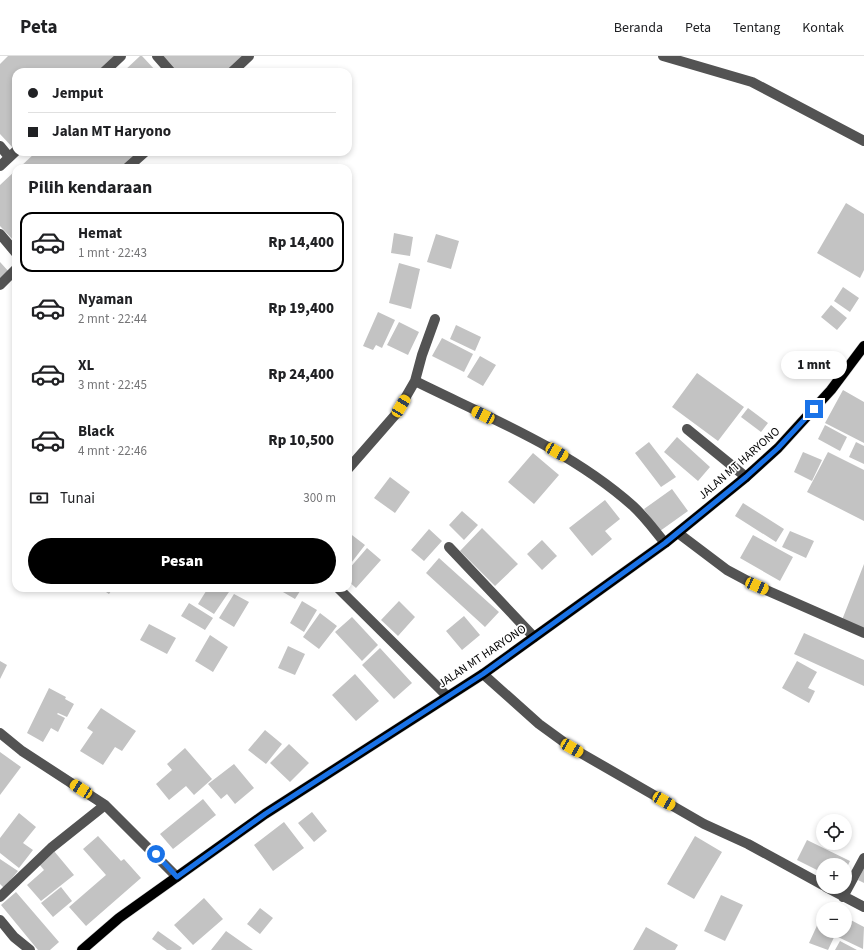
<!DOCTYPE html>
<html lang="id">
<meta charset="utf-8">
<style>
:root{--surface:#fff;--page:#f6f6f6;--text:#202124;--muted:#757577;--line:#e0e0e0;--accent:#000}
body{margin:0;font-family:"Source Sans 3",sans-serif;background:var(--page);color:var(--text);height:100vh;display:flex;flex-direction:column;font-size:15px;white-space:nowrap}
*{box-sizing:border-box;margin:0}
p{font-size:13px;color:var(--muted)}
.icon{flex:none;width:22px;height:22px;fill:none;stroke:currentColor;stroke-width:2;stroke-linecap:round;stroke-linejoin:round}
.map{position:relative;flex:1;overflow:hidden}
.panel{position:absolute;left:12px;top:108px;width:340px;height:428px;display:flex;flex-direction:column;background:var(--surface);border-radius:12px;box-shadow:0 2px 6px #0003}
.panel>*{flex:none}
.top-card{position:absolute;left:12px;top:12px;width:340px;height:88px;border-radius:12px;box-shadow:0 2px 6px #0003;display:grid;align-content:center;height:88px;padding:0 16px;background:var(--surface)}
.fabs{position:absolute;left:816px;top:758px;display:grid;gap:8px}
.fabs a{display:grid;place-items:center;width:36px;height:36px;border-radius:50%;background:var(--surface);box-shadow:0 2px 6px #0003;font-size:20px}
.end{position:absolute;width:18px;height:18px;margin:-9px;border:5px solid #1a73e8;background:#fff;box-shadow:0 0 0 2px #fff}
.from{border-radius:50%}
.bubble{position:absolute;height:28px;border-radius:14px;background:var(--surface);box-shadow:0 2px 6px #0003;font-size:13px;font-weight:800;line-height:28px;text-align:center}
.car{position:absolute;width:12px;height:24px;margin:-12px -6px;border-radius:5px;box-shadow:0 0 3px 1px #0007;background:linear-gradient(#f5c518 24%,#345 0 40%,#f5c518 0 76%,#345 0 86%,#f5c518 0)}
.top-card b{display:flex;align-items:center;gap:14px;height:38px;font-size:15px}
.top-card b+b{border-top:1px solid var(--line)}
.top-card i{width:10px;height:10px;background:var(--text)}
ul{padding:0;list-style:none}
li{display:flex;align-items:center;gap:12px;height:60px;margin:0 8px 6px;padding:0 8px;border:2px solid transparent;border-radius:12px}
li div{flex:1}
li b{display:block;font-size:15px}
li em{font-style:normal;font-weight:800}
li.on{border-color:var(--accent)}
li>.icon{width:36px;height:36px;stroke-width:1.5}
h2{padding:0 16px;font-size:18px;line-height:48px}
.pay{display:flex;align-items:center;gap:10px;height:44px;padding:0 16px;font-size:15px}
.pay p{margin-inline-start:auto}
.button{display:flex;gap:8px;margin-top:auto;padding:8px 16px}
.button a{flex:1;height:46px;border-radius:24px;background:var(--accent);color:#fff;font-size:16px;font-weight:800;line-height:46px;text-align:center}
header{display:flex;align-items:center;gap:24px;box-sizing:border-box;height:56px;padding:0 20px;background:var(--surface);border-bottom:1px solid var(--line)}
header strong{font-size:19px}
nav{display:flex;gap:22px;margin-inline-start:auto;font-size:14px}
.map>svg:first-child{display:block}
.building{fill:#c3c3c3}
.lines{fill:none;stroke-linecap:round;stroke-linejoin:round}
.major-casing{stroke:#dbdbdb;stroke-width:11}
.minor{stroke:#535353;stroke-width:10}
.major{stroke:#000;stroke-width:10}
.route{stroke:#1a73e8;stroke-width:5}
.labels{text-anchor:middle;stroke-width:3.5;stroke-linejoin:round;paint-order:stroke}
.street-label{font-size:12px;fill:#000;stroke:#fff}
</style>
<header>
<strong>Peta</strong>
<nav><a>Beranda</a><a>Peta</a><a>Tentang</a><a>Kontak</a></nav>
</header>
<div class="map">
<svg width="864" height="894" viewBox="0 0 864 894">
<rect width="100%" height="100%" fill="#fff"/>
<path class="building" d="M 8,0 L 114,0 L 97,16 L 16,16 L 16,91 L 14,93 L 0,78 L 0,8 Z
M 140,0 L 142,0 L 157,16 L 123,16 Z
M 158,0 L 245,0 L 228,16 L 173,16 Z
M 36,96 L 142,96 L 124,112 L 19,112 Z
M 16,114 L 16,187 L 0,170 L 0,129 Z
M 846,147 L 864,158 L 864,214 L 860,222 L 817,197 Z
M 394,177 L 413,181 L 410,200 L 391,197 Z
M 436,178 L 459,185 L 451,213 L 427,206 Z
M 0,206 L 10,217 L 0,226 Z
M 399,207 L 420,213 L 411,253 L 389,247 Z
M 843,231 L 859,242 L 850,256 L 834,245 Z
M 831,249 L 847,262 L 837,274 L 821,261 Z
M 378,256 L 395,264 L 382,292 L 376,289 L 373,294 L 363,290 Z
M 399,266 L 419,276 L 408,299 L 387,289 Z
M 456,269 L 481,281 L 475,295 L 450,283 Z
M 442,282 L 473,298 L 464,316 L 432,300 Z
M 480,300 L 496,309 L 483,330 L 467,321 Z
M 697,317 L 744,351 L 718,385 L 672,351 Z
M 843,334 L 864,346 L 864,387 L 825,367 Z
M 748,352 L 768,367 L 761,376 L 741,361 Z
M 825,369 L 847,381 L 840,395 L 818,383 Z
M 677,381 L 710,411 L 698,425 L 664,396 Z
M 649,386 L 676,421 L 661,431 L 635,397 Z
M 856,386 L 864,390 L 864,408 L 849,401 Z
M 803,396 L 822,404 L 812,425 L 794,416 Z
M 828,396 L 864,414 L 864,465 L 807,436 Z
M 533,397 L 559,419 L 534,448 L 508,426 Z
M 390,421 L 410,436 L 395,457 L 374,442 Z
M 672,433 L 688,455 L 660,475 L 644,453 Z
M 605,444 L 620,463 L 605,475 L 612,483 L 592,500 L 569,472 Z
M 743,447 L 784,473 L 776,486 L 735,460 Z
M 462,455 L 478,469 L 464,484 L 449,469 Z
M 482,472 L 518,508 L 495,530 L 460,495 Z
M 429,473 L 442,485 L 424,505 L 411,494 Z
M 790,475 L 814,485 L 806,502 L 782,491 Z
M 348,476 L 365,489 L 348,511 Z
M 753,479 L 793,501 L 780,525 L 740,502 Z
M 542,484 L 557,500 L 542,514 L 527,498 Z
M 367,492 L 381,504 L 356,532 L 348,525 L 348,514 Z
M 439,502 L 499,556 L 485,571 L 426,517 Z
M 864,508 L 864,573 L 842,564 Z
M 100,532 L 113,532 L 109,538 Z
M 208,532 L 231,533 L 214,558 L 198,548 Z
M 276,532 L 302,532 L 295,543 Z
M 234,538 L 249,546 L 234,571 L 219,562 Z
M 302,545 L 317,554 L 304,576 L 290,567 Z
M 399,545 L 415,561 L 398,580 L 381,564 Z
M 189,547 L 213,562 L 205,574 L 181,560 Z
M 320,557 L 337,570 L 319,593 L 303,581 Z
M 464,560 L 480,579 L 462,594 L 446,575 Z
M 352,561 L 378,589 L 362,605 L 335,576 Z
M 149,568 L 176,582 L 167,598 L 140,584 Z
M 804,577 L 864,604 L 864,630 L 794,598 Z
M 210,579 L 228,591 L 213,616 L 195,605 Z
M 288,590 L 305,598 L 295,619 L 278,612 Z
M 380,592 L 412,627 L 394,643 L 362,609 Z
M 0,605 L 7,609 L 0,623 Z
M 797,605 L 817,616 L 808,632 L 815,635 L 809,647 L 782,632 Z
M 355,618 L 379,645 L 356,665 L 332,639 Z
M 49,632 L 66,641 L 65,643 L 74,648 L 67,661 L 58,657 L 57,658 L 65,662 L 58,676 L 51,672 L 43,686 L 27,677 Z
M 101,652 L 136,675 L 122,695 L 115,691 L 103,709 L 80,695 L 93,676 L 87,672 Z
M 265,674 L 282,688 L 266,708 L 248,694 Z
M 289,688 L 309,707 L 290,726 L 270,707 Z
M 185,692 L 212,723 L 194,739 L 186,730 L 169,744 L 156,728 L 172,714 L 167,708 Z
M 0,696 L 21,711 L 0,739 Z
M 234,708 L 254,732 L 235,748 L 227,738 L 221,743 L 208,728 Z
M 203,743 L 216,759 L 173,793 L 160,778 Z
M 312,756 L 327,775 L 314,786 L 298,767 Z
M 19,757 L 36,771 L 23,787 L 33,794 L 19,812 L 0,797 L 0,782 Z
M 284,766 L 304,792 L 273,815 L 254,789 Z
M 98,780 L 121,805 L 124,803 L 141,822 L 86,870 L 69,851 L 106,819 L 83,793 Z
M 695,780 L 722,796 L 694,843 L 667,828 Z
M 807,784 L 850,805 L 845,815 L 845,809 L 823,809 L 823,817 L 797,804 Z
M 54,795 L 74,819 L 41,845 L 27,829 L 44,814 L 39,808 Z
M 0,803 L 18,815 L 4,832 L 0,828 Z
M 864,812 L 864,827 L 858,824 Z
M 61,831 L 72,845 L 53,861 L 41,847 Z
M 16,836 L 59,886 L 50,894 L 38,894 L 1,849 Z
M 721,839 L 743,849 L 725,885 L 704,875 Z
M 204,842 L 223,863 L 193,889 L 174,869 Z
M 260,852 L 273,862 L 260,878 L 247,868 Z
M 847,862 L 864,871 L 863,893 L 838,881 L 841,875 L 845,875 Z
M 820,863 L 823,864 L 823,875 L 837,875 L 828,894 L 809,887 Z
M 646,871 L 678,889 L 675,894 L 633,894 Z
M 158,875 L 182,892 L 180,894 L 167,894 L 152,883 Z
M 226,875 L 253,894 L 211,894 Z
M 840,885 L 857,894 L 835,894 Z"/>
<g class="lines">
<defs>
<path id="major" d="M 82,894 L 119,862 L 265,758 L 483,618 L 665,487 L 746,421 L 778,392 L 831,334 L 864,290"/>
</defs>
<use href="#major" class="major-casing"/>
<path class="minor" d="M 157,0 L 171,16
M 663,0 L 752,26 L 864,85
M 104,16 L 121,0
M 232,16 L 249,0
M 0,90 L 9,101
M 0,110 L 16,95
M 127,112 L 145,96
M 0,178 L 16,197
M 0,229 L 16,213
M 415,325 C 490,362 570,394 633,450 C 645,461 655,475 665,487
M 687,373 L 746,421
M 348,413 L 396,358 L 415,325 L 422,299 L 435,263
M 678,477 L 727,514 L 757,530 L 864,577
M 449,491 L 534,581
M 338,532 L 447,640
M 483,618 L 539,668 L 572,692 L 704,768 L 748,788 L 823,829
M 0,677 L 22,695 L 105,749 L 177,821
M 826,831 L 864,851
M 0,841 L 51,792 L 105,749
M 843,841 L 864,802
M 0,864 L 14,881 L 30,894"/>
<use href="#major" class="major"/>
</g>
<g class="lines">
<path class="route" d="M 156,798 L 177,821 L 265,758 L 483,618 L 665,487 L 746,421 L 778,392 L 814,353"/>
</g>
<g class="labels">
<g class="street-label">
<text transform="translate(739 407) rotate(-41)" y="4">JALAN MT HARYONO</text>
<text transform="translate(482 600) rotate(-34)" y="4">JALAN MT HARYONO</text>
</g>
</g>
</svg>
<div class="fabs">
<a><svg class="icon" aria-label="locate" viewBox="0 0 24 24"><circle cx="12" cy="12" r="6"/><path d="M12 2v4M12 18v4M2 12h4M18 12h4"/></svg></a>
<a>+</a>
<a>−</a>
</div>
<i class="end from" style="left:156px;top:798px"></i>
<i class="end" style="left:814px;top:353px"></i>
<div class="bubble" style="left:781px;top:295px;width:66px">1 mnt</div>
<i class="car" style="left:401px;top:350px;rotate:31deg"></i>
<i class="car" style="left:483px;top:359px;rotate:296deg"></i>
<i class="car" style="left:557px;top:396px;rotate:120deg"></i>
<i class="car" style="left:757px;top:530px;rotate:114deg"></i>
<i class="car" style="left:572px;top:692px;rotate:120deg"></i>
<i class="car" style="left:81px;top:733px;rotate:303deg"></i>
<i class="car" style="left:664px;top:745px;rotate:120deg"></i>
<div class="top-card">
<b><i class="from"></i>Jemput</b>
<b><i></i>Jalan MT Haryono</b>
</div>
<section class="panel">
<h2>Pilih kendaraan</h2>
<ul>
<li class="on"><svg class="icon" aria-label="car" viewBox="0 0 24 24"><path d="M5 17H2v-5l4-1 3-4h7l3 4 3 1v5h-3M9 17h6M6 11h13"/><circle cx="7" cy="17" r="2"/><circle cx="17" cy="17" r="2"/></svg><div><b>Hemat</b><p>1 mnt · 22:43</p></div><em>Rp 14,400</em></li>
<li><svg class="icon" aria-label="car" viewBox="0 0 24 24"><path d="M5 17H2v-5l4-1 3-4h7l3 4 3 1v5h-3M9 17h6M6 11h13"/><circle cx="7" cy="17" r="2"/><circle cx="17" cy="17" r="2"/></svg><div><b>Nyaman</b><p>2 mnt · 22:44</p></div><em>Rp 19,400</em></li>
<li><svg class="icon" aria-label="car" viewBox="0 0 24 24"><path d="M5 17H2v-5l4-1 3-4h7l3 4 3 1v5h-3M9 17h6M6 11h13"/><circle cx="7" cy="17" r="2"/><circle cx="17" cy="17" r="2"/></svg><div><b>XL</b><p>3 mnt · 22:45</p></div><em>Rp 24,400</em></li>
<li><svg class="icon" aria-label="car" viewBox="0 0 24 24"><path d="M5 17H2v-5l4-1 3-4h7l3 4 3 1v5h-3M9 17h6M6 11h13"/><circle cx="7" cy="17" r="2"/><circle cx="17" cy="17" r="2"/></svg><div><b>Black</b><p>4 mnt · 22:46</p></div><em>Rp 10,500</em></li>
</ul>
<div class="pay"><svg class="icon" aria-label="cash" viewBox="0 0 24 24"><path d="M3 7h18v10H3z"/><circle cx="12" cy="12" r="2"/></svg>Tunai<p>300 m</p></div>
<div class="button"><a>Pesan</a></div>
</section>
</div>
